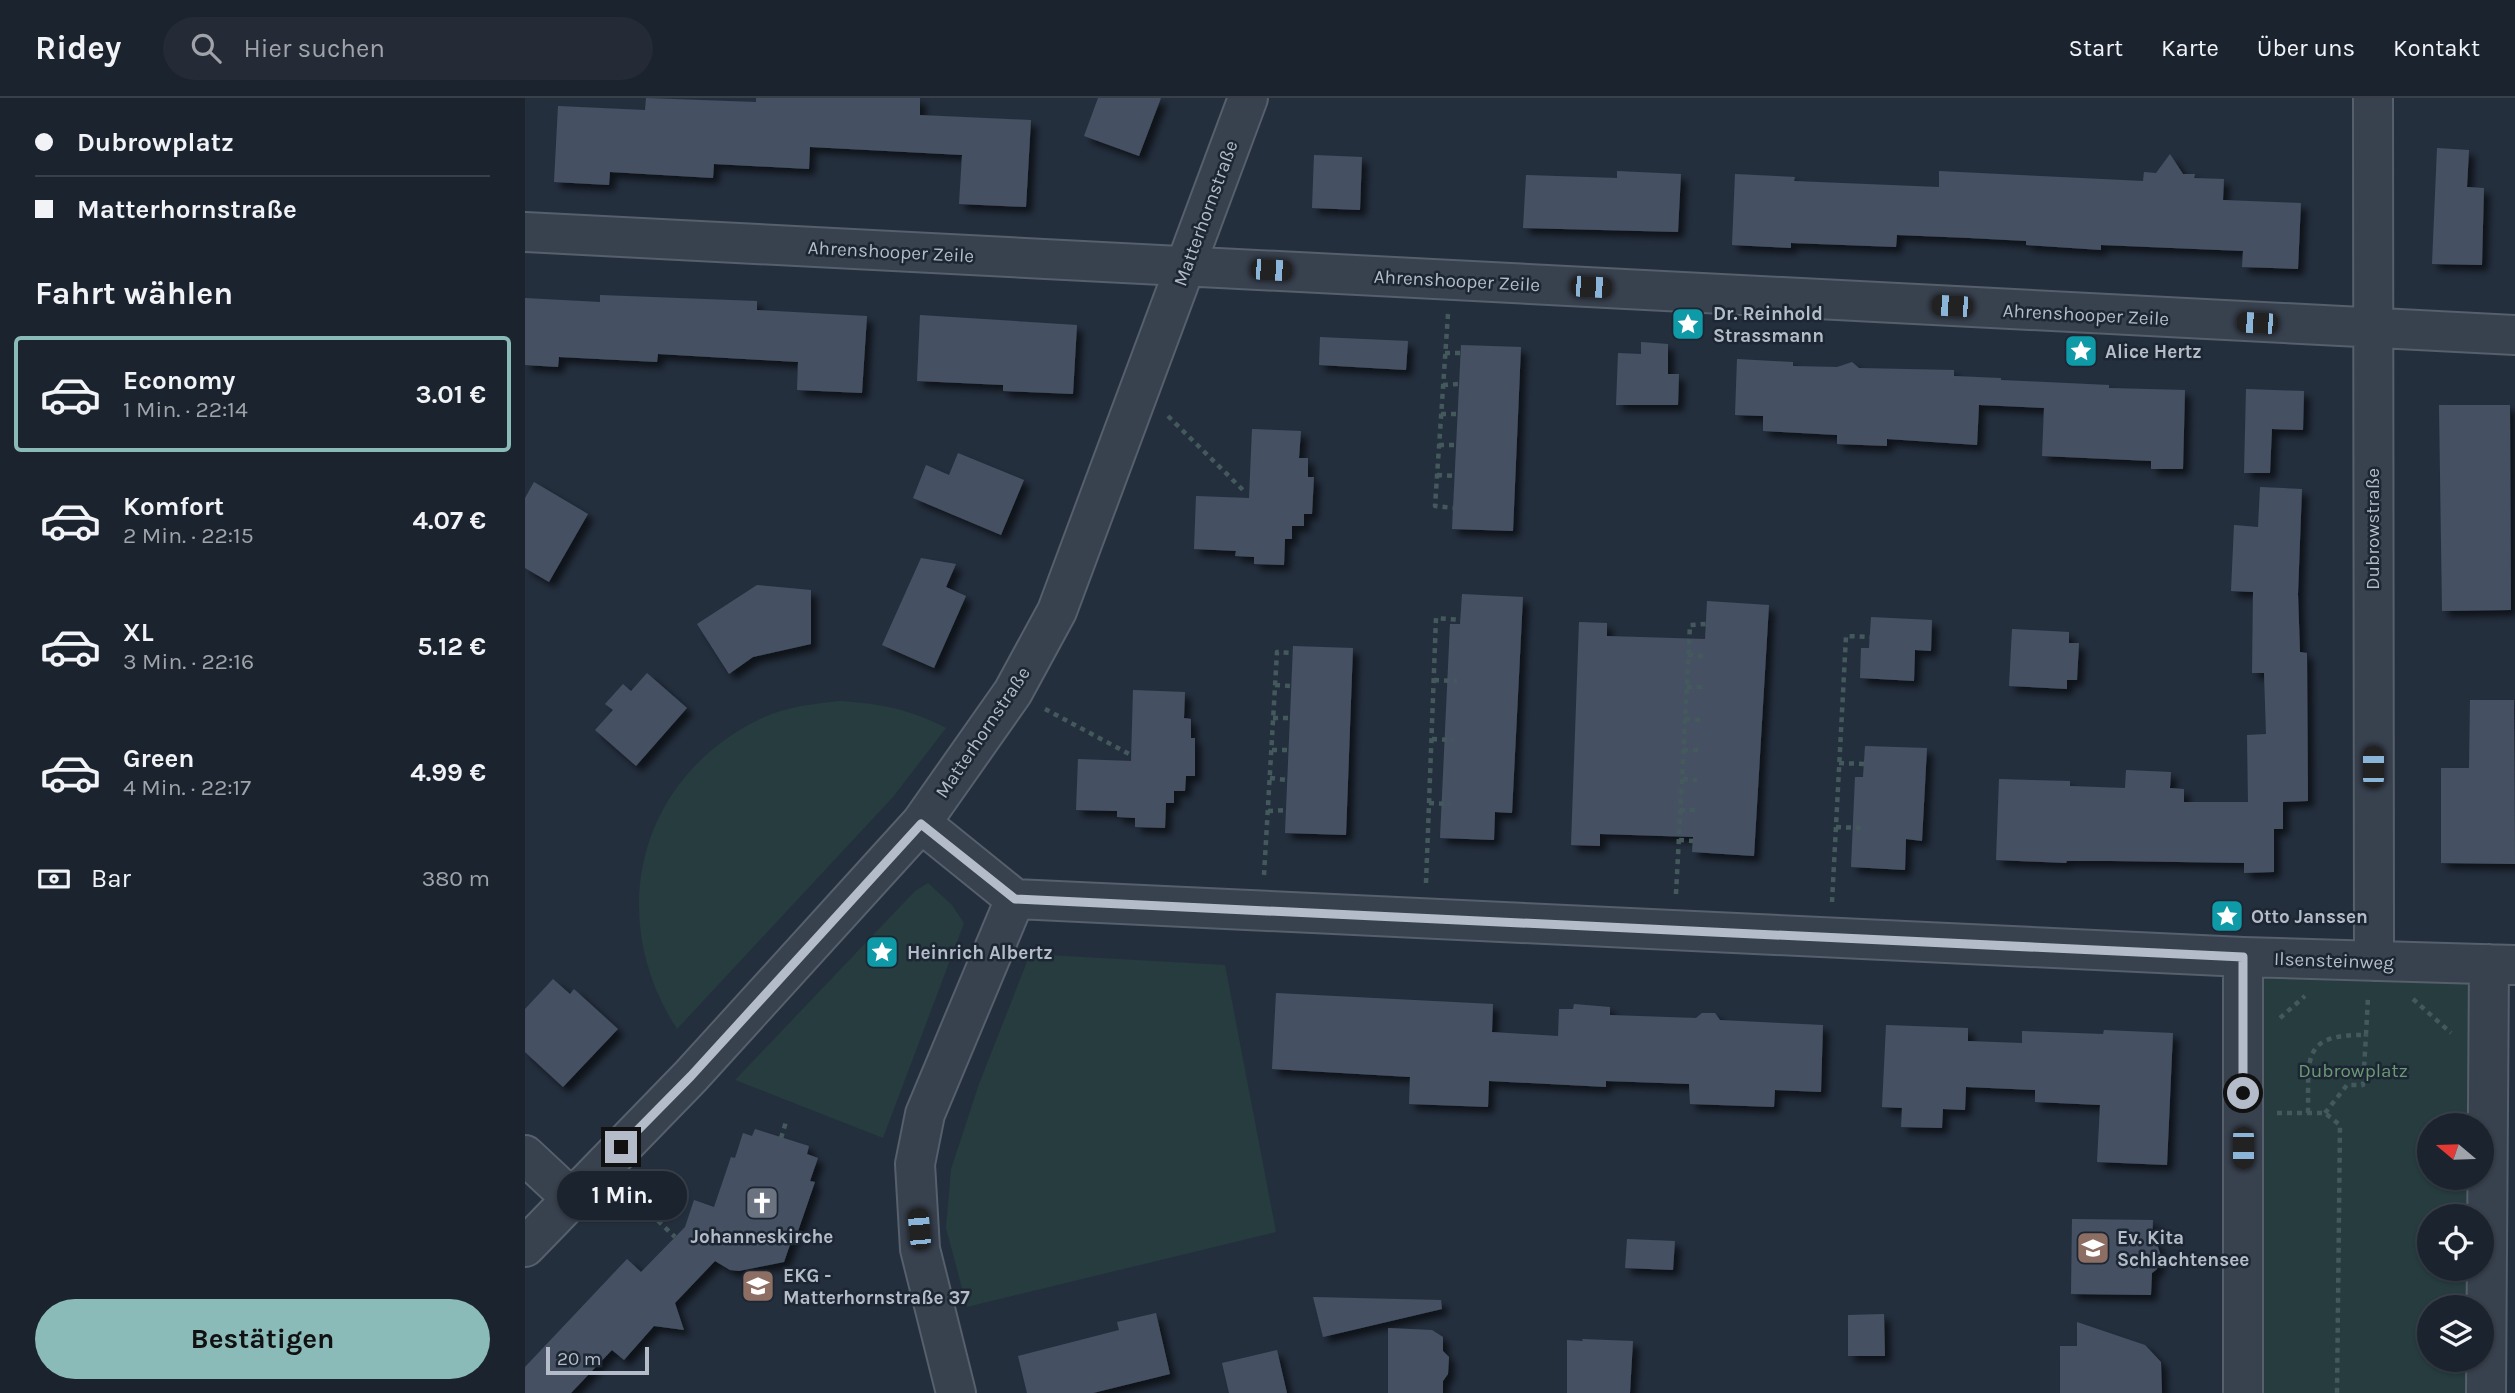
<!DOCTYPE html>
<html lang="de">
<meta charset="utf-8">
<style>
:root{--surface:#1b232e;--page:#242b36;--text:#f1f3f6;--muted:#a0a4aa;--line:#39404a;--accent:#8bbbb9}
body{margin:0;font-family:Karla,sans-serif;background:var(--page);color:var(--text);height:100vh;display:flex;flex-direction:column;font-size:26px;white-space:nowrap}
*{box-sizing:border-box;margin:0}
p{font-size:23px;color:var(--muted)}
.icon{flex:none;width:38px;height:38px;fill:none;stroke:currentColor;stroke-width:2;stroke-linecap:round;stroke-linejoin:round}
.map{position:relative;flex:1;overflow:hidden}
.drawer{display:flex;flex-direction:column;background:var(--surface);width:525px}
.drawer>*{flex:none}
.guide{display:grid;align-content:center;height:154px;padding:0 35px;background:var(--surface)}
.needle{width:46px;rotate:289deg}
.controls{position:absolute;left:1892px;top:1015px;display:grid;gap:14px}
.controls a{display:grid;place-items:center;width:77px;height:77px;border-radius:50%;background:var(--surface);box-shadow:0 2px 5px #0004,0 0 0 2px var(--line);font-size:35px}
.scale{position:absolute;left:21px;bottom:18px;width:103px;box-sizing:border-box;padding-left:7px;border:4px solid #b4bcc9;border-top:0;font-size:19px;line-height:24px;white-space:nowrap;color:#b4bcc9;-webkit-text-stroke:5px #1d2633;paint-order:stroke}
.end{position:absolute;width:32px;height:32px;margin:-16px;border:9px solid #b4bcc9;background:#111;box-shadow:0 0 0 4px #111}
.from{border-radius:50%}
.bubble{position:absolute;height:49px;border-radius:24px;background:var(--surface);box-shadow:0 2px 5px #0004,0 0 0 2px var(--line);font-size:23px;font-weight:700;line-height:49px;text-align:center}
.car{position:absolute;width:21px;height:42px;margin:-21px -10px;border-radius:9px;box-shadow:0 0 5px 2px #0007;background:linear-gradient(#222 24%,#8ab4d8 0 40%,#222 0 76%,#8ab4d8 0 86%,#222 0)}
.guide b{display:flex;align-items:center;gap:24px;height:66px;font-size:26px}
.guide b+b{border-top:2px solid var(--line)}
.guide i{width:18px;height:18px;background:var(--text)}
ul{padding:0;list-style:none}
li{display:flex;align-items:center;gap:21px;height:116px;margin:0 14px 10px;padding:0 21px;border:4px solid transparent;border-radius:7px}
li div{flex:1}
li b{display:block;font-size:26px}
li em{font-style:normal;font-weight:700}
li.active{border-color:var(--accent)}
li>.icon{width:63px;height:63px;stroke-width:1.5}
h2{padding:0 35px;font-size:32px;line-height:84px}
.pay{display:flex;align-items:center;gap:18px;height:77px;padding:0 35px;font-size:26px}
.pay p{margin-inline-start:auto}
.button{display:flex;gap:14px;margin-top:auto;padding:14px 35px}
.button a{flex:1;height:80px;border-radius:42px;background:var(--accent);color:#111;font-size:28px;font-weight:700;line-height:80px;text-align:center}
header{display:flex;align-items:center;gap:42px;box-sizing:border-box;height:98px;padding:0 35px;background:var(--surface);border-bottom:2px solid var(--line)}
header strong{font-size:33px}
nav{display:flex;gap:38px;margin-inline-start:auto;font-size:24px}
.search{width:490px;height:63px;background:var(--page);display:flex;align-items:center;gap:18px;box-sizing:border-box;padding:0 24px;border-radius:38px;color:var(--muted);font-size:26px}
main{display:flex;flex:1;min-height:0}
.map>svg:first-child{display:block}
.green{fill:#263c3f}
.building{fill:#455162;filter:url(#shadow)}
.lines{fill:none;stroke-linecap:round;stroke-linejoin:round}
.minor-casing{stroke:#565f6c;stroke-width:42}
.path{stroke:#44595c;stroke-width:4.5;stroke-dasharray:5 5;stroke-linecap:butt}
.minor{stroke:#38414e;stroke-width:38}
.route{stroke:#b4bcc9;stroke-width:9}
.labels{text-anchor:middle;stroke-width:5;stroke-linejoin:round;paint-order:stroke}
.street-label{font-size:19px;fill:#b4bcc9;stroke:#1d2633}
.poi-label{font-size:19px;font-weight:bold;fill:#b4bcc9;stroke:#1d2633;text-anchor:start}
.park-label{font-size:19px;fill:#6b9a76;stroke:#1d2633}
</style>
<header>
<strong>Ridey</strong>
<div class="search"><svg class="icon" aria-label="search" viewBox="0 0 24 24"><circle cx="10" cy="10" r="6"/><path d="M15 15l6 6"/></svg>Hier suchen</div>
<nav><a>Start</a><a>Karte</a><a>Über uns</a><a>Kontakt</a></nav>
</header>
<main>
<section class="drawer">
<div class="guide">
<b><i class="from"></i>Dubrowplatz</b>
<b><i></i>Matterhornstraße</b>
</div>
<h2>Fahrt wählen</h2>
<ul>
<li class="active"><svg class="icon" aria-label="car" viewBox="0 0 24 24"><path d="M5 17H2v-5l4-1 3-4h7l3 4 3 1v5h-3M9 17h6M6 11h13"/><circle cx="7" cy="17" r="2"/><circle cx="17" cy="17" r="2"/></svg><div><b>Economy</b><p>1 Min. · 22:14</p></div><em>3.01 €</em></li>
<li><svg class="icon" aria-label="car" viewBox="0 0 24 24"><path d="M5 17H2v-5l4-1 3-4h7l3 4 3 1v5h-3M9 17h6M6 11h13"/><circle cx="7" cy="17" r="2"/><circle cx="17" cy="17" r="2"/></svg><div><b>Komfort</b><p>2 Min. · 22:15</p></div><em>4.07 €</em></li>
<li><svg class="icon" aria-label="car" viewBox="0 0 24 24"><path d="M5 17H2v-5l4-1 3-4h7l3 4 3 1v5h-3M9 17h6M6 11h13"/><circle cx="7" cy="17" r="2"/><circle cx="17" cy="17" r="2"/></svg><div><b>XL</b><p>3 Min. · 22:16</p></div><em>5.12 €</em></li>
<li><svg class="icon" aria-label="car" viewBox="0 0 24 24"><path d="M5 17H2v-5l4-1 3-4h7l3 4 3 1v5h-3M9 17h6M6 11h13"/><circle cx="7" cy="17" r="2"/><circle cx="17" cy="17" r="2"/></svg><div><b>Green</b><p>4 Min. · 22:17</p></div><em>4.99 €</em></li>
</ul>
<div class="pay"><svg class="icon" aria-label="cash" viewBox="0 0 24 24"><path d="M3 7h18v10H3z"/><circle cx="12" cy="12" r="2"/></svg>Bar<p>380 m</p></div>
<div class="button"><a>Bestätigen</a></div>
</section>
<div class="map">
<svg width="1990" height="1295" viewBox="0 0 1990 1295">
<defs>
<filter id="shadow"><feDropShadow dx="6" dy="6" stdDeviation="3.5" flood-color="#0009"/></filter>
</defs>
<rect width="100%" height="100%" fill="#242f3e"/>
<path class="green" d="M 315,603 C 356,606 385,611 421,630 L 368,699 L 152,931 C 80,820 112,682 233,622 C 258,609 287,606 315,603 Z
M 403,785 L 427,807 L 439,825 L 358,1040 L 210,982 L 390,793 Z
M 505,856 L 700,867 L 751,1134 L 442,1209 L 421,1130 L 426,1071 L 454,986 Z
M 1739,876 L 1934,882 L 1944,885 L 1950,893 L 1949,1027 L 1904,1027 L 1904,1080 L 1949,1080 L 1949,1118 L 1904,1118 L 1904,1171 L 1949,1171 L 1948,1209 L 1904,1209 L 1904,1262 L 1948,1262 L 1948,1295 L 1731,1295 L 1734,882 Z"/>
<path class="building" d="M 121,0 L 231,4 L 231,0 L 395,0 L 395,17 L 506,22 L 501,109 L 434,106 L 437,57 L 285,49 L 284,71 L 189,66 L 188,80 L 85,74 L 84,87 L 29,84 L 33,8 L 120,12 Z
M 573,0 L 636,0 L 614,58 L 559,38 Z
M 1912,50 L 1944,52 L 1942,89 L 1959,90 L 1957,167 L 1907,166 Z
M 1645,56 L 1658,76 L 1670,76 L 1669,80 L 1699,81 L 1698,102 L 1776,105 L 1773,171 L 1717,169 L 1718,153 L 1576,147 L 1576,152 L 1501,147 L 1501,143 L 1444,140 L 1372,137 L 1371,149 L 1266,145 L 1266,150 L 1207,147 L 1210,76 L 1270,79 L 1269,83 L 1414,89 L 1414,73 L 1618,83 L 1619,74 L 1631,75 Z
M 789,57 L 837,59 L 835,112 L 787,110 Z
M 1092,73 L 1156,76 L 1153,134 L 998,130 L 1001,77 L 1092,80 Z
M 75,197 L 232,203 L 232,212 L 342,218 L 337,295 L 272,292 L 273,264 L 133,256 L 132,264 L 34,259 L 33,269 L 0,267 L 0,200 L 75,204 Z
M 395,217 L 552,227 L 548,296 L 478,293 L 478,287 L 392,283 Z
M 795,239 L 883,243 L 881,272 L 794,267 Z
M 1116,244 L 1143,246 L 1143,276 L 1154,276 L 1153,307 L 1091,307 L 1093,255 L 1116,256 Z
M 936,247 L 996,249 L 988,433 L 927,431 Z
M 1212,261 L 1268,264 L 1268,268 L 1312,269 L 1327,264 L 1334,270 L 1429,272 L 1429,278 L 1476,280 L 1476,282 L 1584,287 L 1584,290 L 1660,292 L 1658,371 L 1626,371 L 1626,363 L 1517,358 L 1519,310 L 1454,307 L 1452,347 L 1362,341 L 1362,348 L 1312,346 L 1312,337 L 1238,333 L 1238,318 L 1210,317 Z
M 1721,291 L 1779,293 L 1778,332 L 1747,331 L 1745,375 L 1719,375 Z
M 1914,307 L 1985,307 L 1986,512 L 1917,513 Z
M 727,331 L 776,333 L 774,360 L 783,360 L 783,379 L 789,379 L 787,416 L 779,416 L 779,428 L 767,428 L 767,441 L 760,441 L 759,467 L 729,466 L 729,459 L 710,458 L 711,453 L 669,451 L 671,398 L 724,400 Z
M 433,355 L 499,382 L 476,437 L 388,400 L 401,367 L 424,377 Z
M 9,384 L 63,416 L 24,484 L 0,470 L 0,400 Z
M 1735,389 L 1777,391 L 1773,496 L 1775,554 L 1782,555 L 1783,703 L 1758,704 L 1758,731 L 1749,731 L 1749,774 L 1719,775 L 1719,765 L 1587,763 L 1542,763 L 1541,765 L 1471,762 L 1474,681 L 1545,683 L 1545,688 L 1600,690 L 1601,672 L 1646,674 L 1645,690 L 1659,691 L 1659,704 L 1723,704 L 1722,637 L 1741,636 L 1739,575 L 1727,575 L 1728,494 L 1706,493 L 1709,427 L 1733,429 Z
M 396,460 L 431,466 L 421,489 L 441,498 L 409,570 L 357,547 Z
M 232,487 L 286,492 L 286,546 L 228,559 L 204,576 L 172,526 Z
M 937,496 L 998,499 L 987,715 L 970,714 L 969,742 L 915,740 L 925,526 L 935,526 Z
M 1182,503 L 1244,507 L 1229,758 L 1167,754 L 1168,739 L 1075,736 L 1075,748 L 1046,747 L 1054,524 L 1082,525 L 1082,538 L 1180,541 Z
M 1346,519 L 1407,522 L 1406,553 L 1390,552 L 1389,583 L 1335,580 L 1336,550 L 1344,550 Z
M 1487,531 L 1544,534 L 1544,545 L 1554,545 L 1552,582 L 1542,582 L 1542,591 L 1484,588 Z
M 768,548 L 828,550 L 821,737 L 760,735 Z
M 122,575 L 162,610 L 111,668 L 70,632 L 88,612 L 80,606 L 98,586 L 106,593 Z
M 608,592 L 660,594 L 659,620 L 666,621 L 666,640 L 670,640 L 670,678 L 661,678 L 660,693 L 649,693 L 649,705 L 641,705 L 640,730 L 610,729 L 610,720 L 592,719 L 592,713 L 551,712 L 553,661 L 606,663 Z
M 1945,602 L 1989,602 L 1990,766 L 1916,765 L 1916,670 L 1944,670 Z
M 1340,648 L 1402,650 L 1397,743 L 1381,741 L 1380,772 L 1326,769 L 1330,679 L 1338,679 Z
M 28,881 L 45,896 L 49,891 L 93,931 L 38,989 L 0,954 L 0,911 Z
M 751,895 L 968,906 L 967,934 L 1033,938 L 1034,911 L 1048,911 L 1049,906 L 1085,909 L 1085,917 L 1171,920 L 1177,915 L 1190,915 L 1195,922 L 1298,927 L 1296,994 L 1250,992 L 1249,1009 L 1165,1006 L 1164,986 L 1081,983 L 1081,989 L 964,983 L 963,1009 L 884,1006 L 885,979 L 747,971 Z
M 1361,927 L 1443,930 L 1443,943 L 1497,945 L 1497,933 L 1578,936 L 1579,932 L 1648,935 L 1642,1067 L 1572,1064 L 1575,1007 L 1510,1004 L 1510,992 L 1441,989 L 1440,1012 L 1418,1011 L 1417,1030 L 1376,1029 L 1377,1010 L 1357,1009 Z
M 230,1031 L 284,1048 L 282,1056 L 293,1060 L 285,1083 L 290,1084 L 271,1139 L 268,1138 L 259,1164 L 214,1173 L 205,1172 L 190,1163 L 150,1205 L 159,1232 L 129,1228 L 99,1262 L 87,1252 L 46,1295 L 0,1295 L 0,1269 L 102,1161 L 116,1174 L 160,1129 L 169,1102 L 189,1109 L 206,1059 L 210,1060 L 218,1035 L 227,1038 Z
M 1547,1121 L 1628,1122 L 1627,1142 L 1632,1146 L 1636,1158 L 1632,1171 L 1627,1175 L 1626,1197 L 1546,1196 Z
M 1102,1141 L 1150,1143 L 1148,1172 L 1100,1170 Z
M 788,1199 L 916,1202 L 917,1211 L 798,1239 Z
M 631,1215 L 645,1276 L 568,1295 L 502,1295 L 493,1258 L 594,1232 L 592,1224 Z
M 1359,1216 L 1360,1258 L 1323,1258 L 1323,1217 Z
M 1552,1224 L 1620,1247 L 1636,1264 L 1637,1295 L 1535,1295 L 1535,1248 L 1552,1248 Z
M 863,1230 L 907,1232 L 918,1239 L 918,1253 L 924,1259 L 923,1276 L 918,1283 L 918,1295 L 863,1295 Z
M 1057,1241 L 1108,1243 L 1105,1295 L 1042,1295 L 1042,1242 L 1058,1243 Z
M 752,1252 L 762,1295 L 704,1295 L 697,1265 Z"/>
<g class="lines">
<defs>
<path id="minor" d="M 1848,0 L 1849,863
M 0,134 L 1990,237
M 396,725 L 490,801 L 1718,859 L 1990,867
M 1718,859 L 1718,1295
M 0,1057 L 46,1100
M 0,1149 L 166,978 L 396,725 L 488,594 L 532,513 L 723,0
M 431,1295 L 395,1151 L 390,1066 L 400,1016 L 490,801
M 1961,1295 L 1964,866"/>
</defs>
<use href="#minor" class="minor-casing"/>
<path class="path" d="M 923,216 L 910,408 L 928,410
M 920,255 L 935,255
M 918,287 L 934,286
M 916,316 L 933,316
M 643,318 L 721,395
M 914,347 L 931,347
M 912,377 L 930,378
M 1163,557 L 1179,558
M 909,582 L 932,583
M 750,587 L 766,588
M 1162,589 L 1177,589
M 520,611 L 606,657
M 748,620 L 765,620
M 1160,621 L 1175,622
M 907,641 L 928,642
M 747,652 L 763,652
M 1158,652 L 1173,652
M 1314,665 L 1339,666
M 745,680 L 762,682
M 1158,681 L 1172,682
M 904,705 L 925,706
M 1155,712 L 1170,712
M 743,713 L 761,712
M 1311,729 L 1336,730
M 1154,742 L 1168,743
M 739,777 L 752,554 L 767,555
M 901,785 L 911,520 L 936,522
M 1151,796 L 1165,527 L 1181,526
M 1307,804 L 1321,538 L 1345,539
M 1888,901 L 1926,935
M 1755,920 L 1780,898
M 1752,1015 L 1800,1015 L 1815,1027 L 1812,1295
M 1783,1015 C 1784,961 1775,936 1841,937 L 1843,899
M 1800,1015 L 1822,987 L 1838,987 L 1841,937
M 256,1040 L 261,1024
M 104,1095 L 150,1139"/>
<use href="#minor" class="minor"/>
</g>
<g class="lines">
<path class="route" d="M 96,1049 L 166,978 L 396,726 L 490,801 L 1718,859 L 1718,995"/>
</g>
<defs>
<symbol id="sight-square" viewBox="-11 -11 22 22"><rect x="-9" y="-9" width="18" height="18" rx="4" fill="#0f9aa8" stroke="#1d2633"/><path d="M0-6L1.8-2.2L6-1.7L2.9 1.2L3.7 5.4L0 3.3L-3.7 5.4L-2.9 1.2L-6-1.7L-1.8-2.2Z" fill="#fff"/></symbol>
<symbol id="church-square" viewBox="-11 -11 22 22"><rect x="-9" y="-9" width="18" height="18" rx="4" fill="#6b7280" stroke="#1d2633"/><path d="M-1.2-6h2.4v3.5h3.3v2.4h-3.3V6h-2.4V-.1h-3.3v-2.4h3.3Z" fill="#fff"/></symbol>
<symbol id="school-square" viewBox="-11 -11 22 22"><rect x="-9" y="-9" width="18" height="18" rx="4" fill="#8d6e63" stroke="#1d2633"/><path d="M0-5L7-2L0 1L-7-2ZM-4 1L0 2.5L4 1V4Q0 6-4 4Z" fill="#fff"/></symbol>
</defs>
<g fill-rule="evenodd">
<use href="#sight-square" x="1144" y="207" width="38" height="38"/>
<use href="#sight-square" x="1537" y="234" width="38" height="38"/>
<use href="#sight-square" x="1683" y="799" width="38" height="38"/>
<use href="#sight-square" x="338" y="835" width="38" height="38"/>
<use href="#church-square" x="218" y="1086" width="38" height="38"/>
<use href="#school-square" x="1549" y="1131" width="38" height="38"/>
<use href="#school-square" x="214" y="1169" width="38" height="38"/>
</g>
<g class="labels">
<g class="street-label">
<text transform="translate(680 115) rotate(-70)" y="7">Matterhornstraße</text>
<text transform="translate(366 153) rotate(3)" y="7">Ahrenshooper Zeile</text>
<text transform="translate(932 182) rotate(3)" y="7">Ahrenshooper Zeile</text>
<text transform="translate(1561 216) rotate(3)" y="7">Ahrenshooper Zeile</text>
<text transform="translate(1847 431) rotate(-90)" y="7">Dubrowstraße</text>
<text transform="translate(457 634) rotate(-56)" y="7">Matterhornstraße</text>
<text transform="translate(1809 862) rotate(2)" y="7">Ilsensteinweg</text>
</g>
<g class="poi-label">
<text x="1188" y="222">Dr. Reinhold<tspan x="1188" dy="22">Strassmann</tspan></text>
<text x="1580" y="260">Alice Hertz</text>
<text x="1726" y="825">Otto Janssen</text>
<text x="382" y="861">Heinrich Albertz</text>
<text x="237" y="1145" text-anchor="middle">Johanneskirche</text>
<text x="1592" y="1146">Ev. Kita<tspan x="1592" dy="22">Schlachtensee</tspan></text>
<text x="258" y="1184">EKG -<tspan x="258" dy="22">Matterhornstraße 37</tspan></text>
</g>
<g class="park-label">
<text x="1828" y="979">Dubrowplatz</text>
</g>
</g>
</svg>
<div class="controls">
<a><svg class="needle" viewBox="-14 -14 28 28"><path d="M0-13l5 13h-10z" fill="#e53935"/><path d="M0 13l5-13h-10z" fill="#a0a4aa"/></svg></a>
<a><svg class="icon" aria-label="locate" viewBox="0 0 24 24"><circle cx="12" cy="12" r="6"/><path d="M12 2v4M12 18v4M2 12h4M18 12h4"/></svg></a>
<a><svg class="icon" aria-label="layers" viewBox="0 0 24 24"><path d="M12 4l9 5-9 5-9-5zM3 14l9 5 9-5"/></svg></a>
</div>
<div class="scale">20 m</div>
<i class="end from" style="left:1718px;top:995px"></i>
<i class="end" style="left:96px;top:1049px"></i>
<div class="bubble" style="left:32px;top:1073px;width:130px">1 Min.</div>
<i class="car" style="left:746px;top:172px;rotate:93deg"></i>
<i class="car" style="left:1066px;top:189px;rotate:93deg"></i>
<i class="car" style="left:1427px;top:208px;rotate:273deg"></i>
<i class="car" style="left:1732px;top:225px;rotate:273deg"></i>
<i class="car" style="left:1848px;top:669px;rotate:0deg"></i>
<i class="car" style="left:1718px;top:1050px;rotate:180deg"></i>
<i class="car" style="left:394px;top:1131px;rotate:355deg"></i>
</div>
</main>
